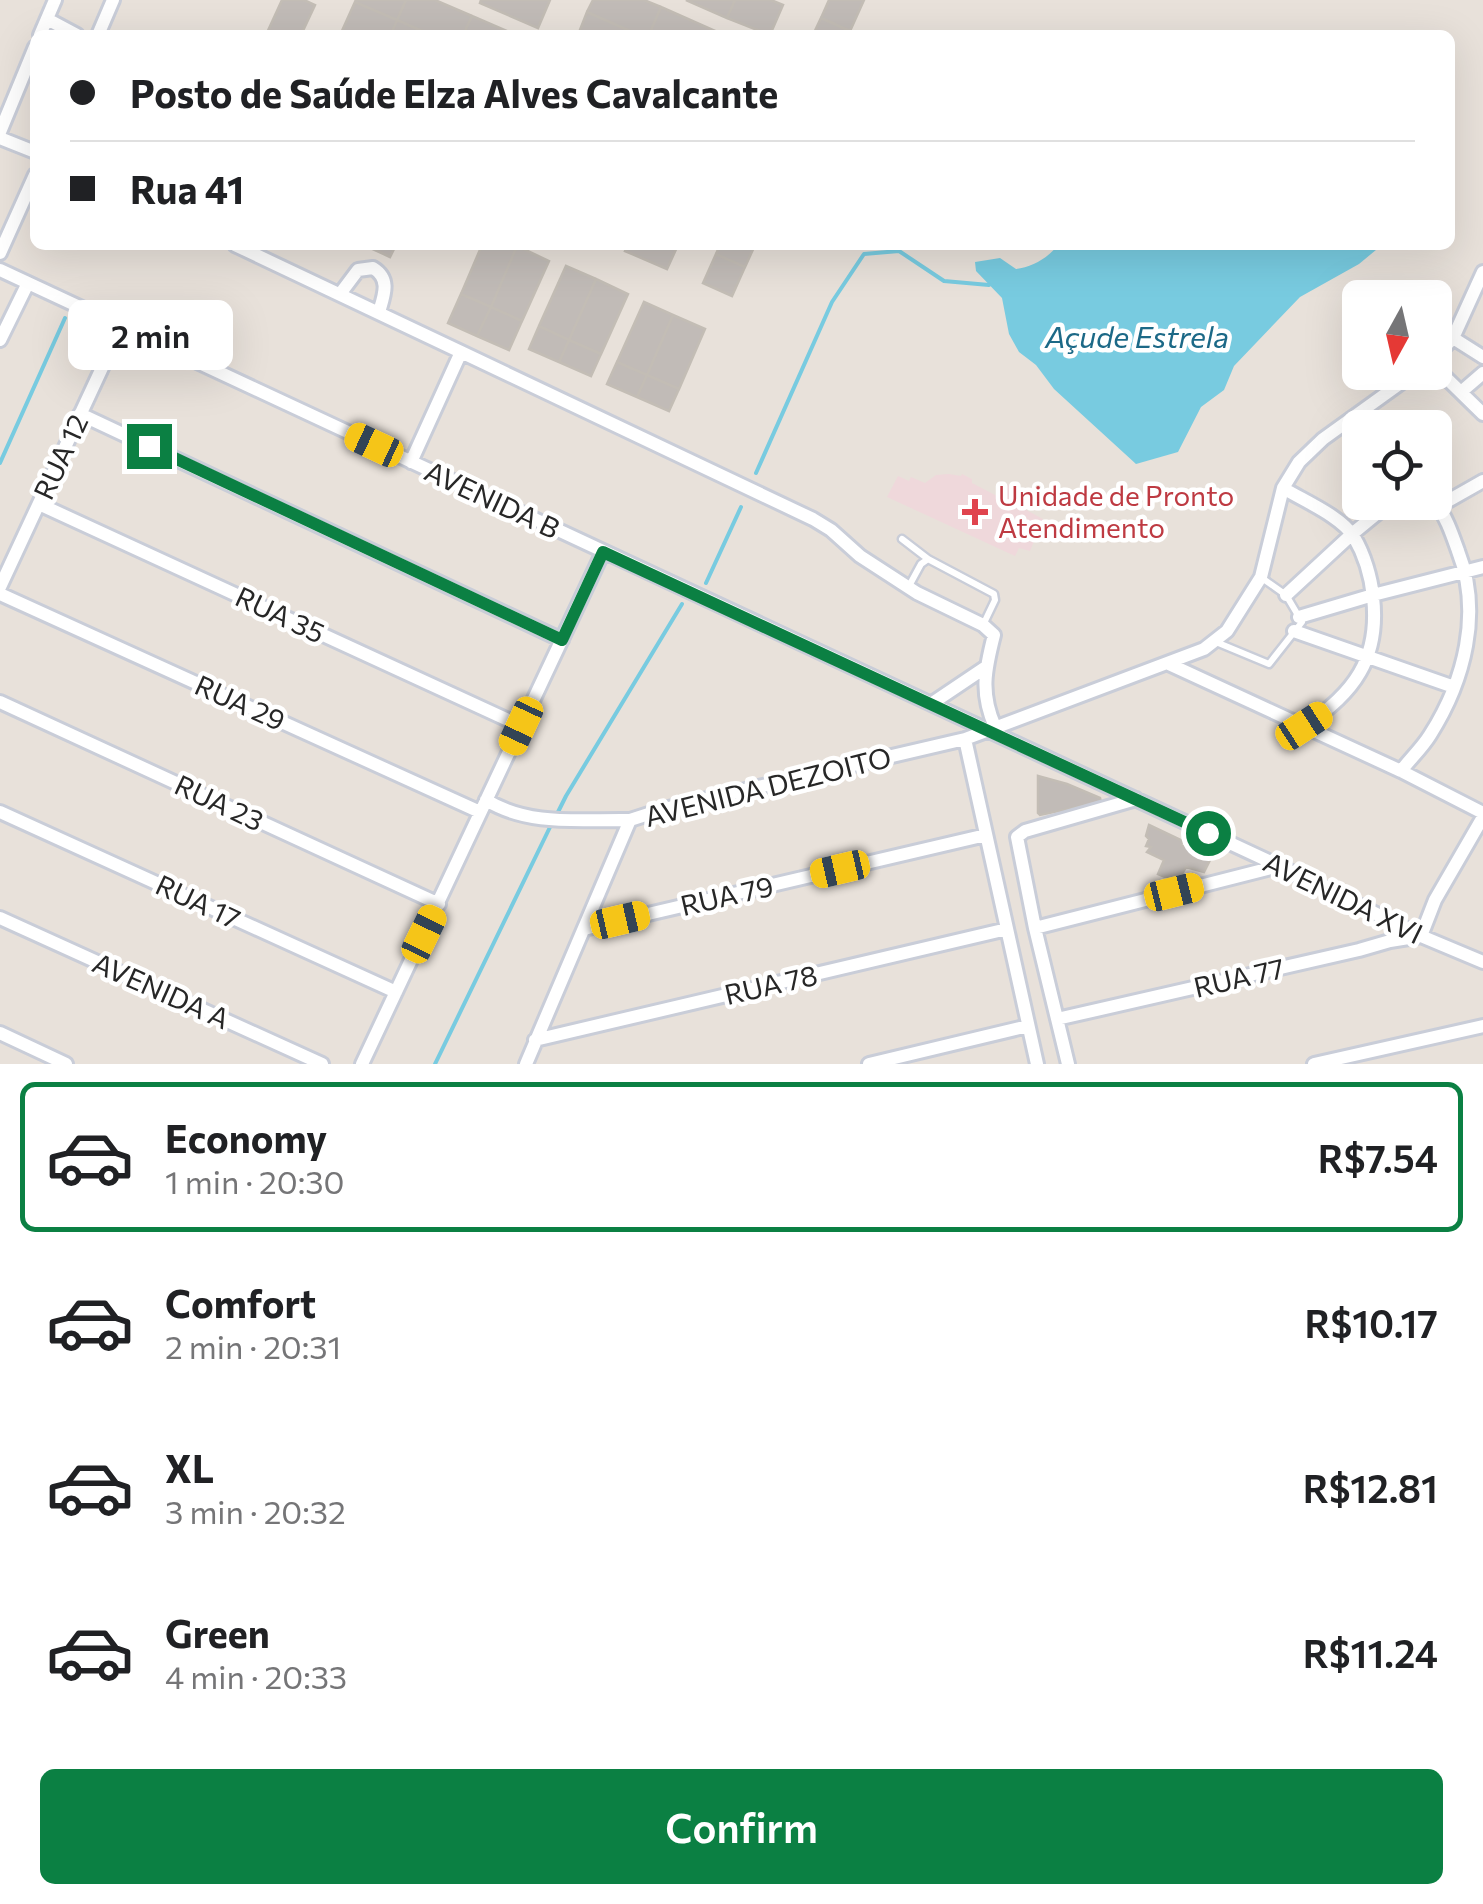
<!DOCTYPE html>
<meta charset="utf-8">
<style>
:root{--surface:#fff;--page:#f6f6f6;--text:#202124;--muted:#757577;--line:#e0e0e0;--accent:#0b8043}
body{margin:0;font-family:Commissioner,sans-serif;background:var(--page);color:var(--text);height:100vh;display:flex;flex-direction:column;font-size:38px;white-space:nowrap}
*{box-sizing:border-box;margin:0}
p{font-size:32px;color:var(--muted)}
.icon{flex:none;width:55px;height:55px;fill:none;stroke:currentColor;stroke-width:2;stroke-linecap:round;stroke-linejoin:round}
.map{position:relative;height:1064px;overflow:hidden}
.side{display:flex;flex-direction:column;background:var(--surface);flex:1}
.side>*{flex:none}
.guide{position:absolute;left:30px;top:30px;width:1425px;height:220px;border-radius:15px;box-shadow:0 10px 40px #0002;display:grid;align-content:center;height:220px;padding:0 40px;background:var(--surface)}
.needle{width:65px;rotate:188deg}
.controls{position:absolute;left:1342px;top:280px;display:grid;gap:20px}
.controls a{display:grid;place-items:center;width:110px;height:110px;border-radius:15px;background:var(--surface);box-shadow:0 10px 40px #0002;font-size:50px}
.end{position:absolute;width:45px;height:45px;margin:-22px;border:12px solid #0b8043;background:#fff;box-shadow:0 0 0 5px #fff}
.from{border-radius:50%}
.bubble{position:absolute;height:70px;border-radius:15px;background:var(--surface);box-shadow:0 10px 40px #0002;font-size:32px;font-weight:600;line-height:70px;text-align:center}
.car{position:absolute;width:30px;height:60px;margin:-30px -15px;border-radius:12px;box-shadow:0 0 8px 2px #0007;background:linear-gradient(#f5c518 24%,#345 0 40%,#f5c518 0 76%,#345 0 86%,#f5c518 0)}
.guide b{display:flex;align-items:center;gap:35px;height:95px;font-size:38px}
.guide b+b{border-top:2px solid var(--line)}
.guide i{width:25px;height:25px;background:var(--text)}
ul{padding:18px 0 0;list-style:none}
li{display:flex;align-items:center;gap:30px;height:150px;margin:0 20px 15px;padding:0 20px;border:5px solid transparent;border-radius:15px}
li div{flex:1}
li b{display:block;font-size:38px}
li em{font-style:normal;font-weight:600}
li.on{border-color:var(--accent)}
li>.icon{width:90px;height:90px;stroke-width:1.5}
.button{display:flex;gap:20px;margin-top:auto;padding:20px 40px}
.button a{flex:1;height:115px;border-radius:15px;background:var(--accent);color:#fff;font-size:40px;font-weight:600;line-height:115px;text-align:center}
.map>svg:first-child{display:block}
.medical{fill:#efd8db}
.water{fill:#78cbe0}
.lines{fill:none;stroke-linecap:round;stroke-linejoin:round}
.stream{stroke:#78cbe0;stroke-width:4}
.building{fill:#c1bbb7;stroke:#c3bdb5;stroke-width:2.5}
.service-casing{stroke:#c9cdd8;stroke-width:11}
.minor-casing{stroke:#c9cdd8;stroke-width:18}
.service{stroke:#fff;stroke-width:6}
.minor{stroke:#fff;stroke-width:12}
.route{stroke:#0b8043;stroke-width:12}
.health-dot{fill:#e0444e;stroke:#fff;stroke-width:4}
.labels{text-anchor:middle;stroke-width:9;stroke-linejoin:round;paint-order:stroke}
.street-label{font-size:28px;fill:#272727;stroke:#fff}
.health-label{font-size:28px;fill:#be3a42;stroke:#fff;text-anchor:start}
.water-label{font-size:30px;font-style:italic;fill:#1c6987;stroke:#fff}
</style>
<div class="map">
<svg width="1483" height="1064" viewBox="0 0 1483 1064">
<rect width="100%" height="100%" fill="#e8e1da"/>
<path class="medical" d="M 949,474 L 961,476 L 962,474 L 972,479 L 972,483 L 997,496 L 1000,481 L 1022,491 L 1017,505 L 1043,519 L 1030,551 L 1019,548 L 1015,556 L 887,497 L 898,476 L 909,481 L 911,477 L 925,483 L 936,475 Z"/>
<path class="water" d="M 1058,245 L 1382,245 L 1359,264 L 1300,297 L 1234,366 L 1224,390 L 1201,407 L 1178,452 L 1136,464 L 1054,389 L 1036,365 L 1019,352 L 1009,334 L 1002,298 L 976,271 L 975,262 L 1000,258 L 1016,269 C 1032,267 1048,258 1058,245 Z"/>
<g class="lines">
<path class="stream" d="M 0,463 L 65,318
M 756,473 L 832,302 L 864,254 L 899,251 L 944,281 L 989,285
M 706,583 L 741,507
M 557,814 L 566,796 L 682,604
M 435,1064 L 552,823"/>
</g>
<path class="building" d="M 282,0 L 304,0 L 315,5 L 301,35 L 266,35 Z
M 356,0 L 406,0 L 397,20 L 355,2 Z
M 406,0 L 435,0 L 472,16 L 463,35 L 431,35 L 397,20 Z
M 481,0 L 550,0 L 538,28 L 480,3 Z
M 593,0 L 644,0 L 661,7 L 649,35 L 639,35 L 587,12 Z
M 686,0 L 735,0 L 727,18 Z
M 735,0 L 771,0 L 783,5 L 770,35 L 727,18 Z
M 829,0 L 864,0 L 850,31 L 821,18 Z
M 355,2 L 397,20 L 391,35 L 341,33 Z
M 661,7 L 720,33 L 719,35 L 649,35 Z
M 587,12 L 639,35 L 578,35 Z
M 472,16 L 516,35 L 463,35 Z
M 821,18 L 850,31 L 848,35 L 813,35 Z
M 397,20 L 431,35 L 391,35 Z
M 364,245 L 396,245 L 390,257 Z
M 482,245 L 517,246 L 491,307 L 461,294 Z
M 628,245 L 678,245 L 667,269 L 625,251 Z
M 720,245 L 755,245 L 745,267 L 716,254 Z
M 517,246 L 549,261 L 522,321 L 491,307 Z
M 716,254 L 745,267 L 732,296 L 703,283 Z
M 566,266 L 596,279 L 569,340 L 539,326 Z
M 596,279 L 628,294 L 601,354 L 569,340 Z
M 461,294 L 491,307 L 477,336 L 448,323 Z
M 644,302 L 673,315 L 647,375 L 617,362 Z
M 491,307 L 522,321 L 509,350 L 477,336 Z
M 673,315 L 705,329 L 679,389 L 647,375 Z
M 539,326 L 569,340 L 559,362 L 529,349 Z
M 569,340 L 601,354 L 591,376 L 559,362 Z
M 617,362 L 647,375 L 637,397 L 607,384 Z
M 647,375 L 679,389 L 669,411 L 637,397 Z
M 1038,776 L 1067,784 L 1100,798 L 1101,802 L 1040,815 L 1038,813 Z
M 1149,825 L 1183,841 L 1181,845 L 1211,858 L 1204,872 L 1186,867 L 1177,882 L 1158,874 L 1164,860 L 1147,852 L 1151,847 L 1146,846 L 1149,839 L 1146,836 Z"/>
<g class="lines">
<defs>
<path id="service" d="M 902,539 L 928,559 L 994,594 L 995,600 L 984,623
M 909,586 L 921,564 L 928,559
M 1216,642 L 1269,664 L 1302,622 L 1286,595 L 1262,578"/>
<path id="minor" d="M 47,19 L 77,35
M 40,35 L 55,0
M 98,35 L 113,0
M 0,132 L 35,47
M 0,138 L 35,152
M 235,245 L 461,352 L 411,462
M 0,253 L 35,175
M 0,270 L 1279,866 L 1421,936 L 1483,962
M 340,294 L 358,270 L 373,268 C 391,279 384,295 379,312
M 1453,338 L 1483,357
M 0,340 L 28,283
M 461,352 L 813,519 L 831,530 L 860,556 L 917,593 L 983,625 L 994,635 C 985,670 980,693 995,727
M 1435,357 L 1453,338 L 1483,272
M 1435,367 L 1483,414
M 1461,392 L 1483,373
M 80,414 L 562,640
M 1283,488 C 1304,501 1341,516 1354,537 C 1364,554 1371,577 1373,597 C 1380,658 1354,694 1304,726
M 39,504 L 521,726
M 1439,506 L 1483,481
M 0,587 L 121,327
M 0,594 L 480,812
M 1286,595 L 1352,534 L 1391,502
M 1299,617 L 1373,595 L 1483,567
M 1294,631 L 1454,687
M 1169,664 L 1401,771 L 1483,813
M 0,702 L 439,904
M 931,704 L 986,667
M 965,739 L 1037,1064
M 1401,771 C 1410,759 1422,748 1430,735 C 1465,680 1482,612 1458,551 C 1452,534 1446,516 1435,502
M 486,800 C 530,827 581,819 630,820
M 0,812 L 396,992
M 0,918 L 322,1064
M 1035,928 L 1279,866
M 584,929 L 986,835
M 1057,1019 L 1359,950 L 1390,941 L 1421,936 L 1435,900 L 1483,817
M 0,1033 L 66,1064
M 535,1040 L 1007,929
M 362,1064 L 603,552
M 526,1064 L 630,820 L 664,809 L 965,739 L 1204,649 L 1227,631 L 1261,577 L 1283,488 L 1299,462 L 1323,439 L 1416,372
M 869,1064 L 1028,1026
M 1068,1064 L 1035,928 L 1017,837 L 1025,831 L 1136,799
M 1314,1064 L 1483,1026"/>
</defs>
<use href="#service" class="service-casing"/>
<use href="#minor" class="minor-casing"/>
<use href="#service" class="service"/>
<use href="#minor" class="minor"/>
</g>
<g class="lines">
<path class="route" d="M 149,446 L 562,640 L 603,552 L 1208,833"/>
</g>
<path class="health-dot" d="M970 497h10v10h10v10h-10v10h-10v-10h-10v-10h10z"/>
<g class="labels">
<g class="street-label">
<text transform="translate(61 457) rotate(-65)" y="10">RUA 12</text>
<text transform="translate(492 500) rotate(25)" y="10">AVENIDA B</text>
<text transform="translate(280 615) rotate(25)" y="10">RUA 35</text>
<text transform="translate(240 703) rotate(24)" y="10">RUA 29</text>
<text transform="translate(768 787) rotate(-14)" y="10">AVENIDA DEZOITO</text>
<text transform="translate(219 803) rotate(25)" y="10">RUA 23</text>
<text transform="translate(727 896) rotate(-13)" y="10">RUA 79</text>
<text transform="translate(1343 898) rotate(26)" y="10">AVENIDA XVI</text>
<text transform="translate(198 902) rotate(25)" y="10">RUA 17</text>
<text transform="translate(1239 978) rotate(-13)" y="10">RUA 77</text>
<text transform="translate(771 985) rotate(-13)" y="10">RUA 78</text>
<text transform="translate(161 991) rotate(24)" y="10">AVENIDA A</text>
</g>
<g class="health-label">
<text x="998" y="506">Unidade de Pronto<tspan x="998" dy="32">Atendimento</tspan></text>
</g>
<g class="water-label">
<text x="1137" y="348">Açude Estrela</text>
</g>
</g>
</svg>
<div class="controls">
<a><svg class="needle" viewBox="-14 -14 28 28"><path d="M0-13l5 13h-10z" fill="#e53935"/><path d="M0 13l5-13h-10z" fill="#757577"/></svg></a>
<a><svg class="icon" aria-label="locate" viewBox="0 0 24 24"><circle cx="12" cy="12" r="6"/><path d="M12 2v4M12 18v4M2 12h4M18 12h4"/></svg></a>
</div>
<i class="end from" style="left:1208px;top:833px"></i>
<i class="end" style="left:149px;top:446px"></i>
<div class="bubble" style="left:68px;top:300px;width:165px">2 min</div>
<i class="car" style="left:374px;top:445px;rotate:295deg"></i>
<i class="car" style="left:521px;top:726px;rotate:205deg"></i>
<i class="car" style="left:1304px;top:726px;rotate:57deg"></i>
<i class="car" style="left:840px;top:869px;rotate:257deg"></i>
<i class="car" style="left:1174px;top:892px;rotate:76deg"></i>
<i class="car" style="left:620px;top:920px;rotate:77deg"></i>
<i class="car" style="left:424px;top:934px;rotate:26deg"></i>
<div class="guide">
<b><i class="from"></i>Posto de Saúde Elza Alves Cavalcante</b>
<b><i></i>Rua 41</b>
</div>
</div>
<section class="side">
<ul>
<li class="on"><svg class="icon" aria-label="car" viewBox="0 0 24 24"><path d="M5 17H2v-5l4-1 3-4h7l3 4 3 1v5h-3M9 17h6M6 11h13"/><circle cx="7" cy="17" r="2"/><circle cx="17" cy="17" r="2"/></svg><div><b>Economy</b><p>1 min · 20:30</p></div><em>R$7.54</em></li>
<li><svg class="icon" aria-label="car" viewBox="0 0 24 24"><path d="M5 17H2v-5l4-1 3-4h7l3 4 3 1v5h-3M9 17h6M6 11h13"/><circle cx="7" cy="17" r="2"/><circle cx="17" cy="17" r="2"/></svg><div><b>Comfort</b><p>2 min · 20:31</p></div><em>R$10.17</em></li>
<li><svg class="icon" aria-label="car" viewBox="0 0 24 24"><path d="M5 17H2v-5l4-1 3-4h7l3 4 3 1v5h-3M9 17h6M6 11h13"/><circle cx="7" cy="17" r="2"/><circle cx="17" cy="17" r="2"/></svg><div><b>XL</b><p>3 min · 20:32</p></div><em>R$12.81</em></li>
<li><svg class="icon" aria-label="car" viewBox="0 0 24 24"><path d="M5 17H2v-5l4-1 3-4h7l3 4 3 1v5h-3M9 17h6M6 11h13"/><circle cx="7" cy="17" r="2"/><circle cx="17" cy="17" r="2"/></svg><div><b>Green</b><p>4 min · 20:33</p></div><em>R$11.24</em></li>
</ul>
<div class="button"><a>Confirm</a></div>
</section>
